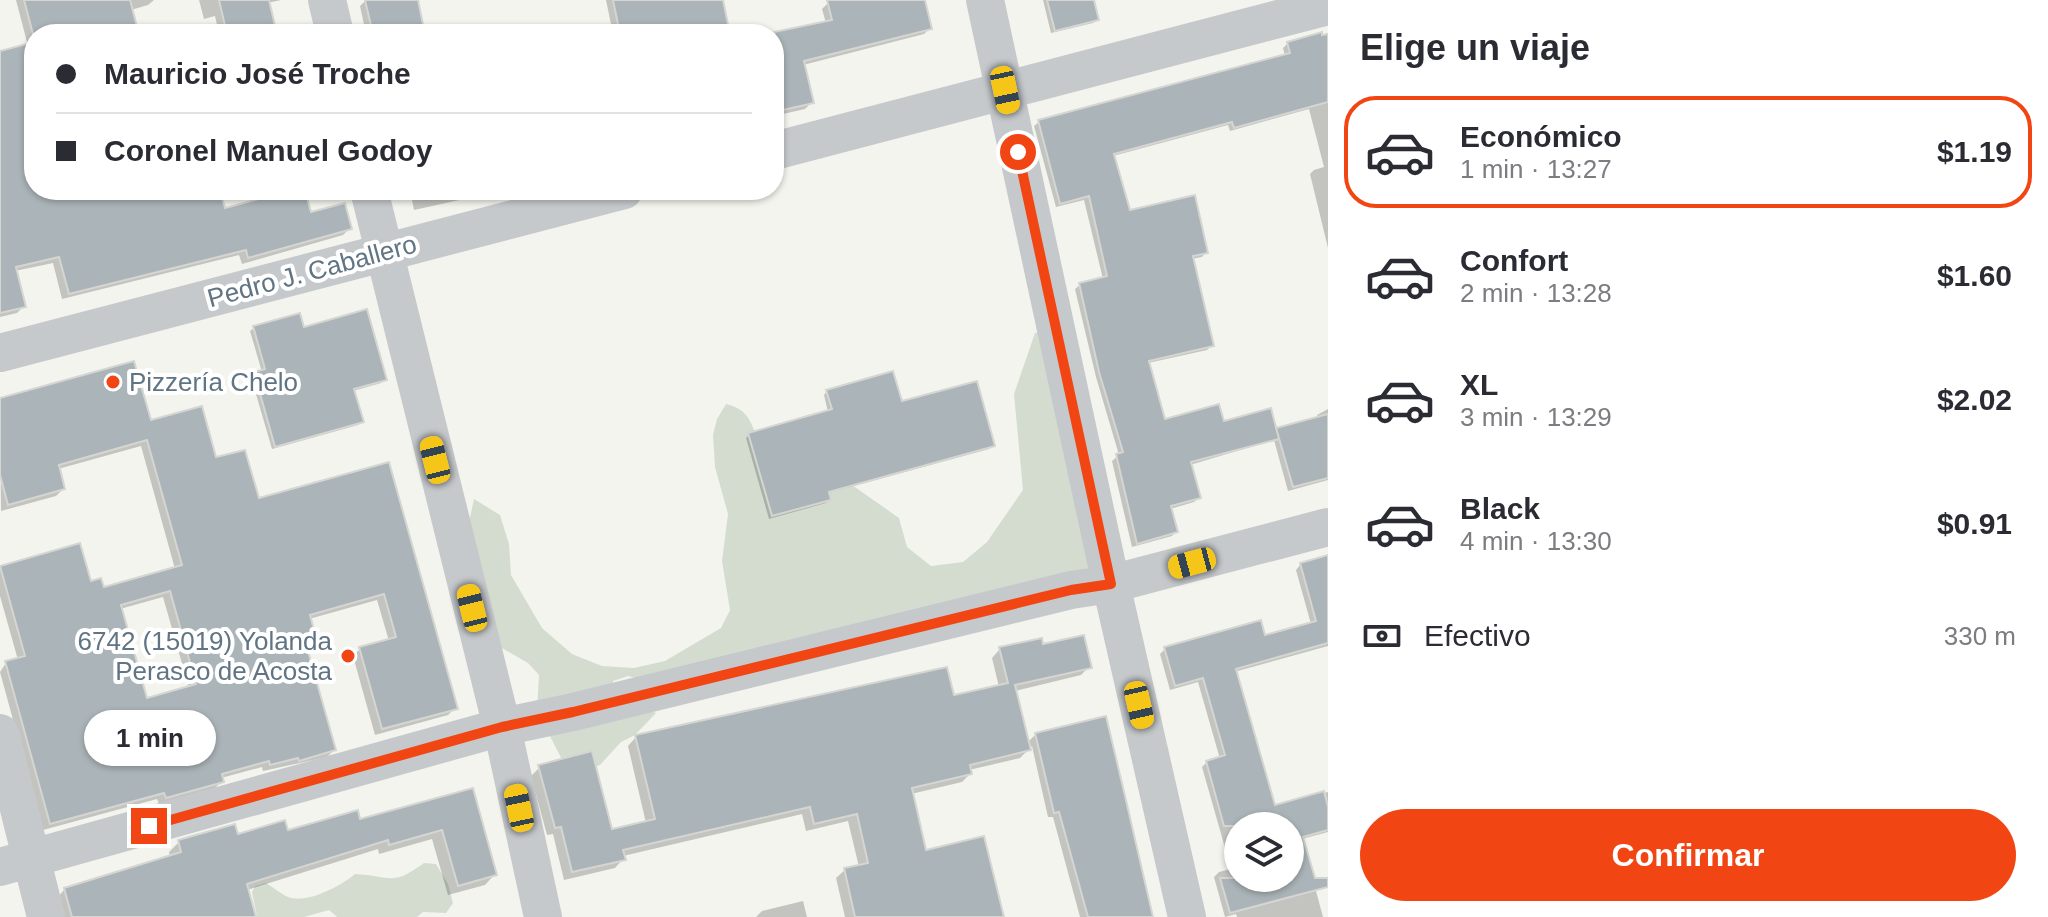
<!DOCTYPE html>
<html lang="es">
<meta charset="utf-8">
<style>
:root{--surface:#fff;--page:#f7f7f7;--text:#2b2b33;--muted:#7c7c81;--line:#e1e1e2;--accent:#f14513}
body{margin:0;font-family:Helvetica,sans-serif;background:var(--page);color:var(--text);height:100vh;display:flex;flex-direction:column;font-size:30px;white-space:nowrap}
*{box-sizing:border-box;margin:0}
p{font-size:26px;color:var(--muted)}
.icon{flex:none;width:44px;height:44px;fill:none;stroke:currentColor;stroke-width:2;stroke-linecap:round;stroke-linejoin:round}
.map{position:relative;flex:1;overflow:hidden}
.side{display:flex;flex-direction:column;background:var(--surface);width:720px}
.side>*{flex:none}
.banner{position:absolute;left:24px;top:24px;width:760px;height:176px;border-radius:32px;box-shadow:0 2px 6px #0004;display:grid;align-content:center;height:176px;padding:0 32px;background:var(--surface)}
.tools{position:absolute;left:1224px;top:812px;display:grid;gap:16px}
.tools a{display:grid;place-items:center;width:80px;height:80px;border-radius:50%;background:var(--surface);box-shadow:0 2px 6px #0004;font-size:40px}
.end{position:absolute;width:36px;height:36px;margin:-18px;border:10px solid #f14513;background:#fff;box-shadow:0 0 0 4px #fff}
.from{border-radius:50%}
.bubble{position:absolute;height:56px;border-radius:28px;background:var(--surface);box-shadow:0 2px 6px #0004;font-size:26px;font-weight:600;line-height:56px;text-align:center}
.car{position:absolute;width:24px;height:48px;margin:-24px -12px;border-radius:10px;box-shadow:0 0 6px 2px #0007;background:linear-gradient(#f5c518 24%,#345 0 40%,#f5c518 0 76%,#345 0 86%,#f5c518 0)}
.banner b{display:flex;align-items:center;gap:28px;height:76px;font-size:30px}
.banner b+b{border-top:2px solid var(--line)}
.banner i{width:20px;height:20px;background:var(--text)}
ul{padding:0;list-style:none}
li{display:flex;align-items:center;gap:24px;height:112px;margin:0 16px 12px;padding:0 16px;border:4px solid transparent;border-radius:32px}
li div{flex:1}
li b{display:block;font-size:30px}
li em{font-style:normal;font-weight:600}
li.current{border-color:var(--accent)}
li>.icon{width:72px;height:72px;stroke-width:1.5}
h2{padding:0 32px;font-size:36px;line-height:96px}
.pay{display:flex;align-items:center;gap:20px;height:88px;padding:0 32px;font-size:30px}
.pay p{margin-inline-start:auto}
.action{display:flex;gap:16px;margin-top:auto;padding:16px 32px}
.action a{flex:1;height:92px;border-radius:48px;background:var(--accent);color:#fff;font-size:32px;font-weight:600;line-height:92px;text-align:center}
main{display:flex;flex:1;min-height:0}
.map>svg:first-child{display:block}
.green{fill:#d4dcd0}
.shadow{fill:#0003;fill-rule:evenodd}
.building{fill:#abb4b8;stroke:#d5d5d2;stroke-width:2;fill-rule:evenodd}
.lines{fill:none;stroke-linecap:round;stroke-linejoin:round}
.minor{stroke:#c6c9cc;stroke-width:38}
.route{stroke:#f14513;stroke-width:10}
.poi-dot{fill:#f14513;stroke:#fff;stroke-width:3}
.labels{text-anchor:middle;stroke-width:8;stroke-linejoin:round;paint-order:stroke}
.street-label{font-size:26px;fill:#607483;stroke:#fff}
.poi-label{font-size:26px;fill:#607483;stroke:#fff;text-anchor:start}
</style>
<main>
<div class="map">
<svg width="1328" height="917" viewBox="0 0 1328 917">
<rect width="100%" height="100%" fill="#f4f4ef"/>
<path class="green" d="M 1050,330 L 1097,571 L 689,693 L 628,676 L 613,681 L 612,697 L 628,699 L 656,713 L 635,735 L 621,742 L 600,765 L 570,775 L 537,711 L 539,675 L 528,663 L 500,647 L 468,527 L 474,499 L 500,515 L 509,544 L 511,575 L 542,628 L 572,654 L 602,666 L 634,668 L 665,661 L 721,628 L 730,610 L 722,561 L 728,514 L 715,467 L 713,435 L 717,419 L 726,404 C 752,410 752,427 761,450 L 852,485 L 899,518 L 907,547 L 931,566 L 963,562 L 987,542 L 1023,490 L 1014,394 L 1035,333 Z
M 424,863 L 436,864 L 448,884 L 453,903 L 446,913 L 423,912 L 417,917 L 337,917 L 329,910 L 304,917 L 257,917 L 252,892 L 255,886 L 266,883 C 273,887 281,894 288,897 C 307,904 341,886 355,874 C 392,876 391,887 424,863 Z"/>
<path class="shadow" d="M 16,0 L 154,0 L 148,5 L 131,10 L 137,34 L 34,34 L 34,190 L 218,190 L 223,211 L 303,190 L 310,215 L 350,228 L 343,235 L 242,264 L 239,255 L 62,299 L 53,263 L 15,271 L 24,306 L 17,313 L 0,317 L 0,53 L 28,46 Z
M 199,0 L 281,0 L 267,3 L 275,34 L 219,34 L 215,16 L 204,19 Z
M 366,0 L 416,0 L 423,34 L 366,34 L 360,6 Z
M 606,0 L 721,0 L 728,34 L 613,34 Z
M 840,0 L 923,0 L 930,28 L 924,34 L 803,65 L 812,102 L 805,109 L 774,116 L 774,35 L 826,23 L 822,9 L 828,3 Z
M 1043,0 L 1092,0 L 1097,20 L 1093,23 L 1051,33 Z
M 1328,36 L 1328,248 L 1310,174 L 1314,170 L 1324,167 L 1309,109 L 1230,131 L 1228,125 L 1113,156 L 1128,213 L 1206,252 L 1202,257 L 1191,259 L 1212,345 L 1207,350 L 1148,363 L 1164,421 L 1223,424 L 1275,432 L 1318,419 L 1317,415 L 1328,409 L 1328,480 L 1288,491 L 1274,440 L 1190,465 L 1199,498 L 1194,502 L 1170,509 L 1176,531 L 1172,536 L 1132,547 L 1112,461 L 1119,455 L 1096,377 L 1075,289 L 1080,285 L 1103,279 L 1084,200 L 1056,207 L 1034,126 L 1039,122 L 1285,56 L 1283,48 L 1288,43 Z
M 410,190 L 505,190 L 414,210 Z
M 254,328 L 303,329 L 385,379 L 381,383 L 353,391 L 361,422 L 358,425 L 272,449 L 251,377 L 262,372 L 250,331 Z
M 827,391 L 900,404 L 993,446 L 989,449 L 828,493 L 829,499 L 826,503 L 769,519 L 746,438 L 749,435 L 828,412 L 824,395 Z
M 0,400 L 149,422 L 215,460 L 257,501 L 388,464 L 455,708 L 448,715 L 375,735 L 353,656 L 360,649 L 389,641 L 377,600 L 309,619 L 315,640 L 305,648 L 334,750 L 327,757 L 263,771 L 262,767 L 221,778 L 222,781 L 215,788 L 159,804 L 157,799 L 43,830 L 0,672 L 6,663 L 18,660 L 0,596 L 0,569 L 90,583 L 102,590 L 175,569 L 141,446 L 58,469 L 63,489 L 56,496 L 1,511 ZM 163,597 L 189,688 L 146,700 L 120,609 Z
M 1328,558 L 1328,646 L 1234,672 L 1273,807 L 1328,792 L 1328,832 L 1302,839 L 1323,917 L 1237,917 L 1236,914 L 1225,917 L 1214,877 L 1219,872 L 1231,869 L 1202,767 L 1207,762 L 1220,759 L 1198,682 L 1170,690 L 1160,654 L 1165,649 L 1263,637 L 1311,624 L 1296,570 L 1301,564 ZM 1238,826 L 1290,826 L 1290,878 L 1238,878 Z
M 1041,647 L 1089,667 L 1081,675 L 1015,691 L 1027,743 L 1036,734 L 1151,917 L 1080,917 L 1053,817 L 1048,817 L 1032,746 L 1020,758 L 969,770 L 970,774 L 962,782 L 911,794 L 925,853 L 1002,917 L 845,917 L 836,878 L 845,870 L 859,867 L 848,821 L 806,831 L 802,814 L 623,856 L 623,859 L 615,868 L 564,880 L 553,834 L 547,835 L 531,776 L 540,767 L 611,831 L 646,823 L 628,746 L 636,737 L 952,698 L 999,687 L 992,658 L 1000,649 Z
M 472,790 L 495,874 L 485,885 L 448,895 L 432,839 L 379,854 L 378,849 L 247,890 L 254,917 L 60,917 L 55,900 L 65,889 L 170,857 L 169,852 L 179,842 L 286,832 L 359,822 Z
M 803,901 L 807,917 L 756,917 L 762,911 Z"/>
<path class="building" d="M 24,0 L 130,0 L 139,34 L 33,34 Z
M 219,0 L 269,0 L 277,34 L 227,34 Z
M 365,0 L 418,0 L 425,34 L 373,34 Z
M 613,0 L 723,0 L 730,34 L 620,34 Z
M 827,0 L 925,0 L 932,29 L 804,61 L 814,103 L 774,112 L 774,32 L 832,20 Z
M 1047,0 L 1094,0 L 1099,20 L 1055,31 Z
M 1322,32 L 1322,35 L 1328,34 L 1328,102 L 1234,128 L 1232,122 L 1114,154 L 1130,210 L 1195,195 L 1208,253 L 1193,256 L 1214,346 L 1149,361 L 1165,419 L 1219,404 L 1224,421 L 1271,408 L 1279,439 L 1191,462 L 1201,498 L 1171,506 L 1178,532 L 1137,544 L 1116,454 L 1123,452 L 1099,372 L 1079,283 L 1107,276 L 1089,196 L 1060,204 L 1038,120 L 1290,53 L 1287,42 Z
M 34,42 L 34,190 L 220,190 L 225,208 L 292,190 L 305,190 L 311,212 L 345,203 L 352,229 L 248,258 L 246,250 L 69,294 L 59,257 L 16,267 L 26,307 L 0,313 L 0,51 Z
M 367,309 L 387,380 L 354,389 L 364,422 L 275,447 L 254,372 L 265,369 L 253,326 L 300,313 L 304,327 Z
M 134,361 L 151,420 L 202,406 L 216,457 L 245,450 L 259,498 L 389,462 L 458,709 L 382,729 L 359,647 L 396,637 L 384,594 L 310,615 L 317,641 L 306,644 L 336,750 L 299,761 L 298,758 L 270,765 L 269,761 L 222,774 L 224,782 L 166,798 L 164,793 L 50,824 L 5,661 L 25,656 L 0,566 L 80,543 L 91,581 L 101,578 L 104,587 L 182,565 L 147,440 L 59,465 L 65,489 L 8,505 L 0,475 L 0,398 ZM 170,591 L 196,684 L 147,698 L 121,605 Z
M 893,371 L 902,401 L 977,381 L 995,446 L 829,492 L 831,500 L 772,516 L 748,433 L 832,409 L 826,390 Z
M 1328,414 L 1328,478 L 1293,487 L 1276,428 Z
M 1328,555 L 1328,643 L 1236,669 L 1275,805 L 1324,791 L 1328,807 L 1328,830 L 1303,837 L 1315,878 L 1328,878 L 1328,887 L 1230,913 L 1220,878 L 1290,878 L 1290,826 L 1224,826 L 1206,761 L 1225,755 L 1203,678 L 1175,686 L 1164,647 L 1261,620 L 1265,635 L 1316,621 L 1300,563 Z
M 1084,635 L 1092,668 L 1015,685 L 1031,750 L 970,765 L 972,774 L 912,788 L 926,850 L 984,836 L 1004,917 L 855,917 L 844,868 L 868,863 L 857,814 L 814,824 L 810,807 L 623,850 L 626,860 L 572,872 L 561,827 L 555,828 L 538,765 L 592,751 L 612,829 L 655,819 L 635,735 L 947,667 L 954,695 L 1008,683 L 999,647 L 1042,638 L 1043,644 Z
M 1106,716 L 1125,796 L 1153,917 L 1088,917 L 1059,812 L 1054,813 L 1035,733 Z
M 473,788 L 497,875 L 458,886 L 442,830 L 389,845 L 388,840 L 247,884 L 256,917 L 72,917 L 64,888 L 181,852 L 178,840 L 235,824 L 238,834 L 285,820 L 288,830 L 358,810 L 360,819 Z"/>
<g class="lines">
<path class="minor" d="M 327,0 L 335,34
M 985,0 L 1111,584 L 1187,917
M 774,151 L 1328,6
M 369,190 L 502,727 L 543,917
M 0,353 L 624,190
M 0,733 L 46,917
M 0,867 L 502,727 L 573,712 L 1071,590 L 1111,584 L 1328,527"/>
</g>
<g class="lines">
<path class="route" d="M 149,826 L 502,727 L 573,712 L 1071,590 L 1111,584 L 1018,152"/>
</g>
<g class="poi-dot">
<circle cx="113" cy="382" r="8"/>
<circle cx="348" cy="656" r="8"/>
</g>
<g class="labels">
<g class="street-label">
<text transform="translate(312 271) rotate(-15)" y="9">Pedro J. Caballero</text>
</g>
<g class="poi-label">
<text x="129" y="391">Pizzería Chelo</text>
<text x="332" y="650" text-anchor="end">6742 (15019) Yolanda<tspan x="332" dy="30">Perasco de Acosta</tspan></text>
</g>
</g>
</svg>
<div class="tools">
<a><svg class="icon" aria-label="layers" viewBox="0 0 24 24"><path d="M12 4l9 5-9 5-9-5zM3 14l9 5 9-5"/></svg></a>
</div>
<i class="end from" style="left:1018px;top:152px"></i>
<i class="end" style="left:149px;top:826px"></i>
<div class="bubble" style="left:84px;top:710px;width:132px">1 min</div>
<i class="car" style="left:1005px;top:90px;rotate:168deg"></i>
<i class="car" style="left:435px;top:460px;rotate:346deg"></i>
<i class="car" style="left:1192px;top:563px;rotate:255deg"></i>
<i class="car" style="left:472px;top:608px;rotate:346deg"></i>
<i class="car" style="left:1139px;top:705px;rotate:167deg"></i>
<i class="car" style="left:519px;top:808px;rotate:348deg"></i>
<div class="banner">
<b><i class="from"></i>Mauricio José Troche</b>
<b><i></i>Coronel Manuel Godoy</b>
</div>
</div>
<section class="side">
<h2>Elige un viaje</h2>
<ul>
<li class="current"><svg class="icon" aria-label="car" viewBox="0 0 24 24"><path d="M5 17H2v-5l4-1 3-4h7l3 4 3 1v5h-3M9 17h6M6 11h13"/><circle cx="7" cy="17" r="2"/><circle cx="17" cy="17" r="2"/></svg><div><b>Económico</b><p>1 min · 13:27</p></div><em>$1.19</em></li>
<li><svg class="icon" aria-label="car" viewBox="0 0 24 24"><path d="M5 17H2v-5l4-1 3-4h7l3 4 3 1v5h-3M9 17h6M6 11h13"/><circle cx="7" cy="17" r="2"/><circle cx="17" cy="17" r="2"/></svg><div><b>Confort</b><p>2 min · 13:28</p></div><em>$1.60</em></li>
<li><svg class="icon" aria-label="car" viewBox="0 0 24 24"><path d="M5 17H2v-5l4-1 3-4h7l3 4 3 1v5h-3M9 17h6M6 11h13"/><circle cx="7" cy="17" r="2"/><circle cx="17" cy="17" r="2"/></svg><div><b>XL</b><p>3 min · 13:29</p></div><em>$2.02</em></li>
<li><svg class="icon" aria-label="car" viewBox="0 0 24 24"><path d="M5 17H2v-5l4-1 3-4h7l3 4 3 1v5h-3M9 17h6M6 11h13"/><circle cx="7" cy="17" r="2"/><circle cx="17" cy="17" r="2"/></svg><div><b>Black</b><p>4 min · 13:30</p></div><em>$0.91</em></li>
</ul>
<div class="pay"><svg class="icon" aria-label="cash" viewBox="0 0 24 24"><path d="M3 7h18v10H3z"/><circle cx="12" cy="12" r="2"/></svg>Efectivo<p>330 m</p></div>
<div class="action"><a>Confirmar</a></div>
</section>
</main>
